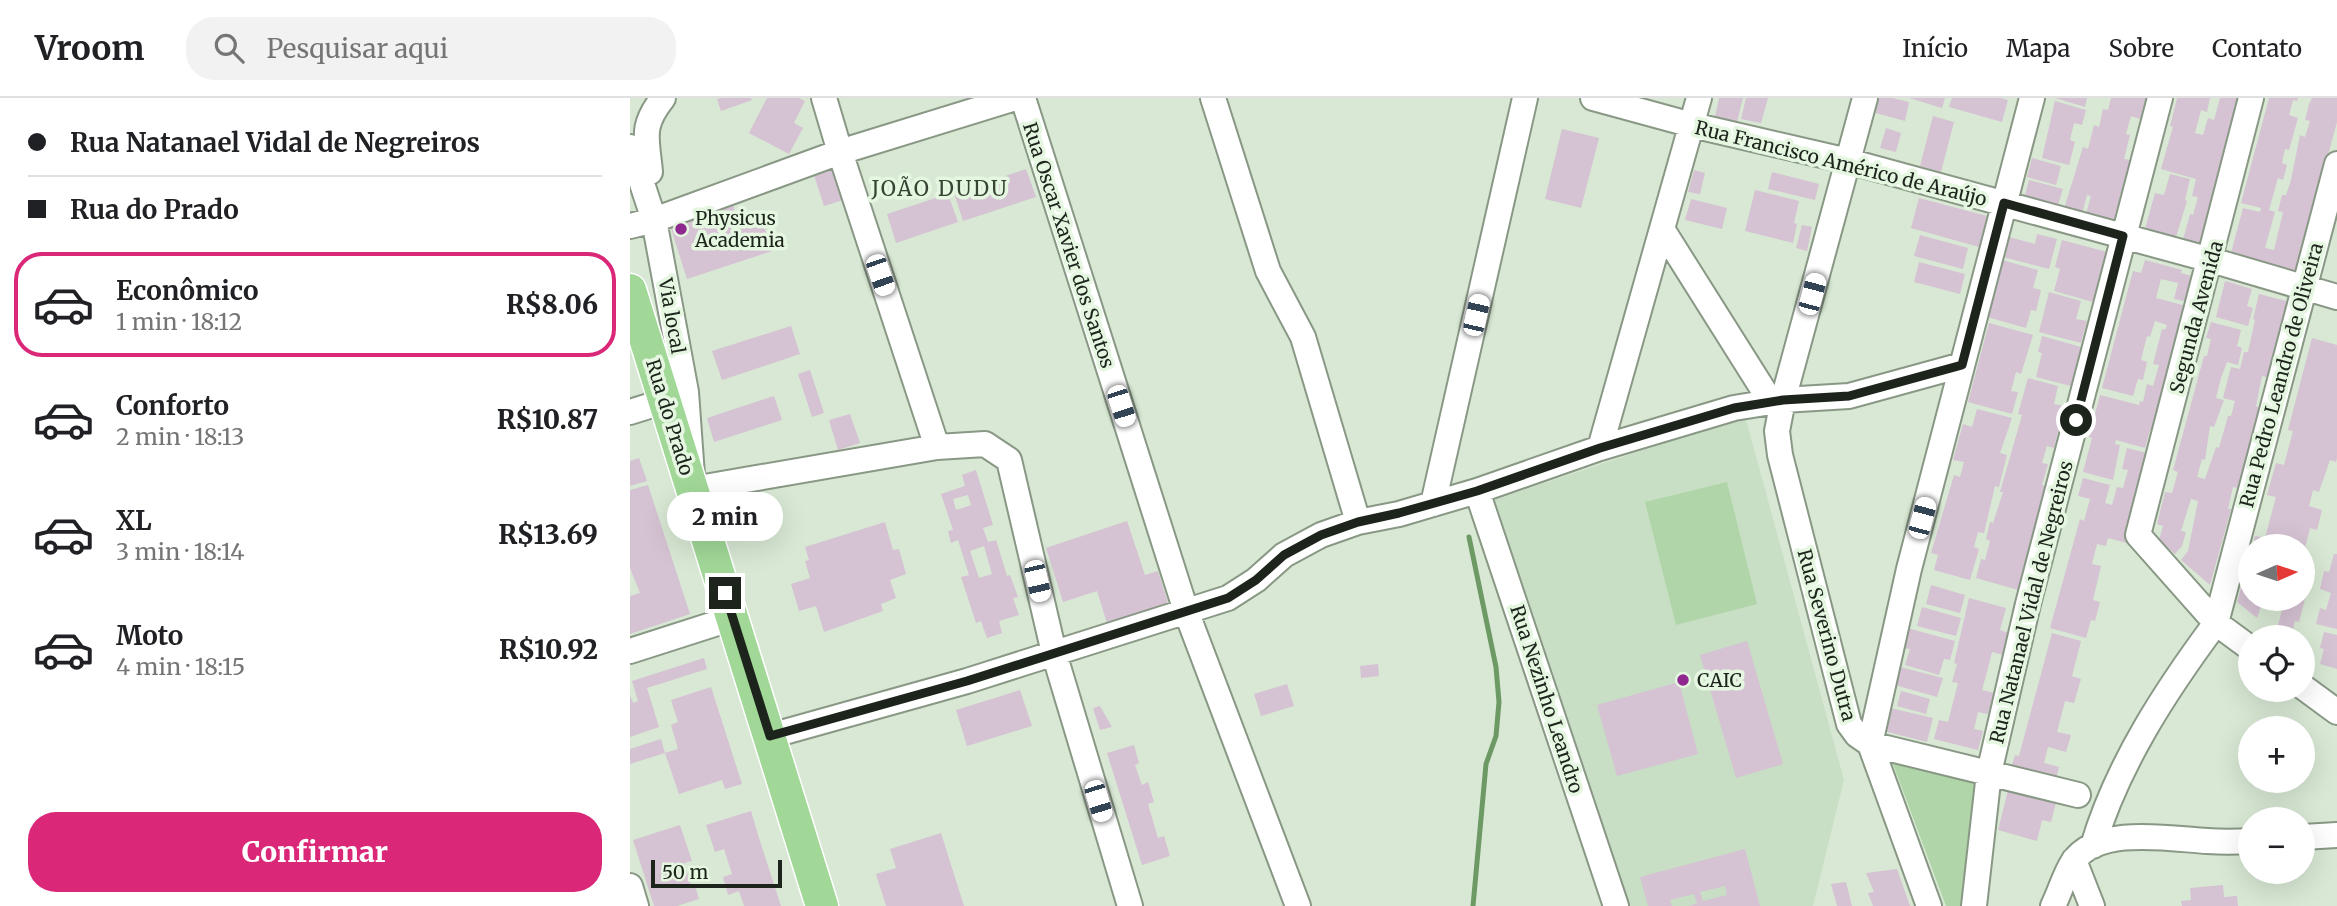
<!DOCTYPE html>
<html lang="pt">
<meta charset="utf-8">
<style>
:root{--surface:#fff;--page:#f2f2f2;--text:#202124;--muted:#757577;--line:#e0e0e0;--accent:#db2777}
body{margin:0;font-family:Merriweather,serif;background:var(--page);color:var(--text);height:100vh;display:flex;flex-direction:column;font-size:26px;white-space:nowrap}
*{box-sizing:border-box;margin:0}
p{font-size:23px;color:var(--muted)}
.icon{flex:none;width:38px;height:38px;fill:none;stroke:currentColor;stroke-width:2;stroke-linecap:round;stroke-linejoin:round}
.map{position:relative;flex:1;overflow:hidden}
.panel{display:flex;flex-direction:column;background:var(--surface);width:630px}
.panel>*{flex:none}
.top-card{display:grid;align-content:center;height:154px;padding:0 28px;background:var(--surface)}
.needle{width:46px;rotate:87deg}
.fabs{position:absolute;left:1608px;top:436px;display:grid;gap:14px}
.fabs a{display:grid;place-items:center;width:77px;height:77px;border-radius:50%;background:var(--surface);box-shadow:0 7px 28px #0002;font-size:35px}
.scale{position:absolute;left:21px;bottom:18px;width:131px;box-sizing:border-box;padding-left:7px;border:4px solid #1d241c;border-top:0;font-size:19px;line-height:24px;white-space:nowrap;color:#1d241c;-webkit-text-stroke:5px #e5f6e1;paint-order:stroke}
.end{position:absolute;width:32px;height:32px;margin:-16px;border:9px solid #1d241c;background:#fff;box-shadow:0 0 0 4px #fff}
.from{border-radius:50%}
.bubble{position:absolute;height:49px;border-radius:24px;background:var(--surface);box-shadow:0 7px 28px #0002;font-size:23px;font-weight:800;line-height:49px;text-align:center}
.car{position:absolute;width:21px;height:42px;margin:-21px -10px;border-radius:9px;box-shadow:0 0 5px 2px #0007;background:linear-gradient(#fff 24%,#345 0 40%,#fff 0 76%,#345 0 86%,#fff 0)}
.top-card b{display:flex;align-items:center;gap:24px;height:66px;font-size:26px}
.top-card b+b{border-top:2px solid var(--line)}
.top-card i{width:18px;height:18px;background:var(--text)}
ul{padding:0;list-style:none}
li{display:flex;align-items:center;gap:21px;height:105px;margin:0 14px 10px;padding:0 14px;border:4px solid transparent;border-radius:28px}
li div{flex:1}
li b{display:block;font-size:26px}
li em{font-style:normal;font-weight:800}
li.current{border-color:var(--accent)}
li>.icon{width:63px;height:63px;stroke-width:1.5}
.cta{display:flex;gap:14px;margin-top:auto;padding:14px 28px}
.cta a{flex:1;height:80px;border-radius:28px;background:var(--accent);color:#fff;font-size:28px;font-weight:800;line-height:80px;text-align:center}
header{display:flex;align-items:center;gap:42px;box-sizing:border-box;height:98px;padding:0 35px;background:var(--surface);border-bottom:2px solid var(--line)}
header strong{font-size:33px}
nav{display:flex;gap:38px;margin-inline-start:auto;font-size:24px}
.search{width:490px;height:63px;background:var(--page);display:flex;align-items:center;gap:18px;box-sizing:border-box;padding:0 24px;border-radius:28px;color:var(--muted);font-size:26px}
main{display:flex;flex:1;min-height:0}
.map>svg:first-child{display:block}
.built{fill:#c8dec5}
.green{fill:#b0d5a8}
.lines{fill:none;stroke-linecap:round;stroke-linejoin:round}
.stream{stroke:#6d9965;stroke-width:5}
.building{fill:#d5c2d3;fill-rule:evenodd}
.minor-casing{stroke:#889885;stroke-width:28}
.major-casing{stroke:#fff;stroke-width:35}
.minor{stroke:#fff;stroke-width:24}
.major{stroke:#a1d897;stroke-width:32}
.route{stroke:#1d241c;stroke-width:9}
.poi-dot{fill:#90298f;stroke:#e5f6e1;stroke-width:2.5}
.labels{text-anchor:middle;stroke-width:7;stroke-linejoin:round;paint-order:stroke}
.street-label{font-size:19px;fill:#1d241c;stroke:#e5f6e1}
.poi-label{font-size:19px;fill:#1d241c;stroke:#e5f6e1;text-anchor:start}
.neighbourhood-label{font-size:21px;letter-spacing:2px;fill:#374434;stroke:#e5f6e1}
</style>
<header>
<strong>Vroom</strong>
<div class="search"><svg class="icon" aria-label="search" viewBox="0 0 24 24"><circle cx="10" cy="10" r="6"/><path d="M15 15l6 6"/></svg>Pesquisar aqui</div>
<nav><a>Início</a><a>Mapa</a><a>Sobre</a><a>Contato</a></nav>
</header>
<main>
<section class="panel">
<div class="top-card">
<b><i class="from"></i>Rua Natanael Vidal de Negreiros</b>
<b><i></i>Rua do Prado</b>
</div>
<ul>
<li class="current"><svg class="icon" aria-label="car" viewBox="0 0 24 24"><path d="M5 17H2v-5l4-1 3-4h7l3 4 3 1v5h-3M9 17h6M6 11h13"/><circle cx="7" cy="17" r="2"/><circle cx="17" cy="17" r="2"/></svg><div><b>Econômico</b><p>1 min · 18:12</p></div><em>R$8.06</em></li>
<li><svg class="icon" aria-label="car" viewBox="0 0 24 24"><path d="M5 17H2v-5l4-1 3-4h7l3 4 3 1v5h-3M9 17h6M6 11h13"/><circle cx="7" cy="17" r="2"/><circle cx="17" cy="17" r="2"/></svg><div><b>Conforto</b><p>2 min · 18:13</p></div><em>R$10.87</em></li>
<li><svg class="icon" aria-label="car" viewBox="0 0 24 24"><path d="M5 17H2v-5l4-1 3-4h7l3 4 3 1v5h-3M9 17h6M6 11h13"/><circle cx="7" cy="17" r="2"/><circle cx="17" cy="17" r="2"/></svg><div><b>XL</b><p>3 min · 18:14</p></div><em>R$13.69</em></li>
<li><svg class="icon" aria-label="car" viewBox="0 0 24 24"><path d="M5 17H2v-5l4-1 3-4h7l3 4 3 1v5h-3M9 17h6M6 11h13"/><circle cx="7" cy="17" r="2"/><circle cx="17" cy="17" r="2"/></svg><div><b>Moto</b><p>4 min · 18:15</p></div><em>R$10.92</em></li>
</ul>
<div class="cta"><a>Confirmar</a></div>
</section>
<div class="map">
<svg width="1707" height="808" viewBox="0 0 1707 808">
<rect width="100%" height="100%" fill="#d8e8d4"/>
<path class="built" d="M 1115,318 L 1214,682 L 1183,808 L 996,808 L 858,404 Z"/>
<path class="green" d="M 1097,384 L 1127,506 L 1046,527 L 1015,404 Z
M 1260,658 L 1353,679 L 1337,808 L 1316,808 Z"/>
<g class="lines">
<path class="stream" d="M 839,439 L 866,569 L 869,604 L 866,638 L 856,666 L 843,808"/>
</g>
<path class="building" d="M 92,0 L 121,0 L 122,2 L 91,13 L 87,1 Z
M 137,0 L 169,0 L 175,3 L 164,25 L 173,30 L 159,56 L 119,35 Z
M 1089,0 L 1113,0 L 1107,24 L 1085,19 Z
M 1116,0 L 1138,0 L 1131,25 L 1111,21 Z
M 1246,0 L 1263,0 L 1279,4 L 1275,23 L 1242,14 Z
M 1279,0 L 1315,0 L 1312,10 Z
M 1322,0 L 1370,0 L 1378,2 L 1372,24 L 1319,9 Z
M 1425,0 L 1457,0 L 1455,9 Z
M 1481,0 L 1516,0 L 1510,21 L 1501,18 L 1496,36 L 1500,37 L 1494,61 L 1500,62 L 1483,124 L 1456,116 L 1461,98 L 1457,97 L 1452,116 L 1434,111 L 1453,49 L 1458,51 L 1464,27 L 1469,29 L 1473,11 L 1478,12 Z
M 1547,0 L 1580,0 L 1577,14 L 1571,12 L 1565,35 L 1573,37 L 1578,20 L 1584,22 L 1590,0 L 1609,0 L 1586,86 L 1591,88 L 1575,149 L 1553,142 L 1560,116 L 1563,117 L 1568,99 L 1562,98 L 1566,81 L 1531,71 L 1543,29 L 1540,28 Z
M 1639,0 L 1668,0 L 1667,3 L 1663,2 L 1659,17 L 1668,20 L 1659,52 L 1655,51 L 1652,65 L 1657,67 L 1653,82 L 1648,80 L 1639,112 L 1645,114 L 1635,150 L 1644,152 L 1653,114 L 1648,113 L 1652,97 L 1656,97 L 1661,82 L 1670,37 L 1675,39 L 1680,23 L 1675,22 L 1679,6 L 1682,0 L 1707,0 L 1707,24 L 1666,177 L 1600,159 L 1613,110 L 1630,114 L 1631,110 L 1611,105 Z
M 1425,3 L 1456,12 L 1452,27 L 1444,25 L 1440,42 L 1445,44 L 1439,67 L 1412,60 Z
M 1303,18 L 1324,24 L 1311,74 L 1290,68 Z
M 1256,30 L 1271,35 L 1266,54 L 1250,50 Z
M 932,31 L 969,40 L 951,110 L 915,101 Z
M 1402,60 L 1431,68 L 1426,87 L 1397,79 Z
M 202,68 L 213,102 L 194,108 L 183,74 Z
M 396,71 L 406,99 L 333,123 L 324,95 Z
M 1064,72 L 1075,75 L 1070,96 L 1058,94 Z
M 1142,74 L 1189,86 L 1185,102 L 1138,91 Z
M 1540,76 L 1560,81 L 1555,102 L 1557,103 L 1546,139 L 1515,131 L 1525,95 L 1534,97 Z
M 1399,82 L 1433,91 L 1427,110 L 1394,101 Z
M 1125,92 L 1169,103 L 1164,125 L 1167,126 L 1163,145 L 1115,133 Z
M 318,96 L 328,124 L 266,145 L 257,116 Z
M 1289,100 L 1357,118 L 1349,149 L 1281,130 Z
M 101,101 L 110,129 L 132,122 L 142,153 L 57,181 L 38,121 Z
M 1061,101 L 1097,110 L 1092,131 L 1055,122 Z
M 1172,127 L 1182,129 L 1177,153 L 1166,150 Z
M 1407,136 L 1427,141 L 1419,171 L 1373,159 L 1379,139 L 1405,146 Z
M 1290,137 L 1338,150 L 1333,171 L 1284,158 Z
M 1432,142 L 1477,154 L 1463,204 L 1424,193 L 1430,171 L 1425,169 Z
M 1372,162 L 1408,172 L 1403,190 L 1411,192 L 1406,213 L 1401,212 L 1396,230 L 1357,219 Z
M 1515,162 L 1552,172 L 1551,175 L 1566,179 L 1559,204 L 1544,201 L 1548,185 L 1531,181 L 1526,200 L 1560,209 L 1527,333 L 1520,332 L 1515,350 L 1486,342 L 1485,346 L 1490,347 L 1483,382 L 1453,374 L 1462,340 L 1459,339 L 1470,297 L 1509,307 L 1510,303 L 1513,304 L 1517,286 L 1523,288 L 1529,267 L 1523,266 L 1532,231 L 1535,232 L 1537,227 L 1525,223 L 1520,239 L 1517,238 L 1511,262 L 1517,264 L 1513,282 L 1508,281 L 1503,298 L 1472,290 L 1503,173 L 1511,175 Z
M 1289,164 L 1335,176 L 1330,196 L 1284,184 Z
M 1595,183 L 1622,191 L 1617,208 L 1623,210 L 1618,228 L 1586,219 Z
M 1419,194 L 1451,203 L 1446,221 L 1457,223 L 1451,245 L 1409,234 Z
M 1629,196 L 1660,204 L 1640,280 L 1632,278 L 1626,308 L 1630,310 L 1608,390 L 1603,389 L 1598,411 L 1601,411 L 1580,487 L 1551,462 L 1558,453 L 1568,403 L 1561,401 L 1551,433 L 1556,434 L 1552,448 L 1545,456 L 1529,442 L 1533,428 L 1527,426 L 1535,394 L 1542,395 L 1548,374 L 1543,372 L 1574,258 L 1577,258 L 1581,241 L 1576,240 L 1581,224 L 1611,232 L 1607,248 L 1612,250 L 1608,267 L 1597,264 L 1591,280 L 1586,300 L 1594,302 L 1584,329 L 1580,328 L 1575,362 L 1572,361 L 1567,379 L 1575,381 L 1586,349 L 1589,350 L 1598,318 L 1601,318 L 1605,303 L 1593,300 L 1601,269 L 1610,271 L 1614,254 L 1618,254 L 1625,222 L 1623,221 Z
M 1359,225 L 1403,237 L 1391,276 L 1386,274 L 1381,293 L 1388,294 L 1382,316 L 1338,304 Z
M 161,228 L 170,256 L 92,282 L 82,253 Z
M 1412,238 L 1451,249 L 1441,288 L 1406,279 L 1412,255 L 1408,254 Z
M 1682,240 L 1707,247 L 1707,360 L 1706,364 L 1700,362 L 1689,394 L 1683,392 L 1679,408 L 1692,412 L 1687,432 L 1680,430 L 1674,454 L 1673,448 L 1623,448 L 1625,438 L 1635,440 L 1646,399 L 1637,397 L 1646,365 L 1654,367 L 1663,333 L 1658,332 Z
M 180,272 L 194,315 L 182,319 L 168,276 Z
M 1398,280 L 1428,288 L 1424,306 L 1434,308 L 1424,350 L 1417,348 L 1412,365 L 1418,366 L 1412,387 L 1417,388 L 1388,492 L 1346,480 L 1351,461 L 1355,462 L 1360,443 L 1356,441 L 1360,424 L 1363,425 L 1373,394 L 1370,394 L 1392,317 L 1388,316 Z
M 144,298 L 152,322 L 84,344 L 77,320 Z
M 1347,311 L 1382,320 L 1370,355 L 1377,357 L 1369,389 L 1365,388 L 1354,435 L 1348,434 L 1344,449 L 1349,451 L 1340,482 L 1304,472 L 1308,457 L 1301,455 L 1324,377 L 1330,379 L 1334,364 L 1323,362 L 1333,326 L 1342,329 Z
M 220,316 L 230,345 L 208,352 L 199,322 Z
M 1497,350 L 1521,356 L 1497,445 L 1478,440 L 1476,448 L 1467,446 L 1462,466 L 1471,468 L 1463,502 L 1470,504 L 1465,523 L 1461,522 L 1456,540 L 1420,530 L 1450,421 L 1454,423 L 1460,401 L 1448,398 L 1453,380 L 1480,387 L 1475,405 L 1482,407 L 1487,389 L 1493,390 L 1498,372 L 1492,371 Z
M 9,360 L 17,383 L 0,388 L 0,363 Z
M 346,372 L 363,427 L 353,430 L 358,444 L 366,442 L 377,478 L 380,477 L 388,499 L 383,500 L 389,517 L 369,523 L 372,535 L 357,540 L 351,523 L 346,525 L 331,479 L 339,477 L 328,442 L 321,445 L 318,433 L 323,432 L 311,396 L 335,388 L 332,377 ZM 338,397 L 341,407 L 326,412 L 323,401 ZM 354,448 L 362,476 L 349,480 L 340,453 Z
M 18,387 L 60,516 L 0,536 L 0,498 L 10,495 L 0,470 L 0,392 Z
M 497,423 L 515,477 L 528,473 L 538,505 L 477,525 L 467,493 L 433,504 L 416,450 Z
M 255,424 L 263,452 L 269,451 L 276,476 L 260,482 L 266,500 L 251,506 L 253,513 L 194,534 L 186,508 L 169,513 L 161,486 L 180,480 L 175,463 L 179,462 L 175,449 Z
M 1704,456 L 1707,456 L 1707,531 L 1686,526 L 1690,510 L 1696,512 L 1701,495 L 1690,491 L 1694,473 L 1699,474 Z
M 1620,459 L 1620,500 L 1634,500 L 1627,520 L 1607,504 Z
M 1301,487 L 1335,497 L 1330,515 L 1296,506 Z
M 1339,500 L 1376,510 L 1370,532 L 1379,535 L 1373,557 L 1362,554 L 1357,574 L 1352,592 L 1364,595 L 1358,616 L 1348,614 L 1344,631 L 1353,633 L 1348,652 L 1304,641 L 1309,622 L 1318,624 L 1328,585 L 1322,584 L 1327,566 L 1324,565 Z
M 1655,500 L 1675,501 L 1669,524 L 1665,523 L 1661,539 L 1645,539 Z
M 1292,509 L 1331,520 L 1326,538 L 1287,528 Z
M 1277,530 L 1325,543 L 1320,562 L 1314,561 L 1309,577 L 1275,567 L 1280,551 L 1272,550 Z
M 1694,534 L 1707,537 L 1707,571 L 1690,566 L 1694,551 L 1690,550 Z
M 1422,535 L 1451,543 L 1442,578 L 1451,581 L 1444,605 L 1435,603 L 1427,634 L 1441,637 L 1436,654 L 1418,649 L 1414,665 L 1429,669 L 1425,685 L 1380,673 L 1385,657 L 1389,658 Z
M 1117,543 L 1153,666 L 1106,680 L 1070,557 Z
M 74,560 L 77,571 L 17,590 L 29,629 L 0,639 L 0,597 L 3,605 L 8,603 L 2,583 Z
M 748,566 L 749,578 L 731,580 L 730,568 Z
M 1270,569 L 1313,580 L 1307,599 L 1265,587 Z
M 1049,584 L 1068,656 L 987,678 L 967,607 Z
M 657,586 L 664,608 L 631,618 L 624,596 Z
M 81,589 L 112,686 L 95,691 L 92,682 L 49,696 L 35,655 L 48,651 L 41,627 L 48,624 L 41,602 Z
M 390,592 L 402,628 L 337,648 L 326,612 Z
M 1271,593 L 1300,601 L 1296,616 L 1267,608 Z
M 470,608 L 482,629 L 470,632 L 463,610 Z
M 1256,609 L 1303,620 L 1297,644 L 1250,632 Z
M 31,641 L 35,655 L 0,666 L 0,651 Z
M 504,647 L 509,665 L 505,667 L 512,687 L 518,684 L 524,704 L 518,706 L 528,740 L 534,738 L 540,758 L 512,767 L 477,655 Z
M 1378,692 L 1426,705 L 1421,724 L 1412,722 L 1407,743 L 1368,732 Z
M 121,713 L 129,740 L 151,808 L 114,808 L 109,793 L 98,797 L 93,779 L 102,776 L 94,751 L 85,754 L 76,727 Z
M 50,727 L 62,763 L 54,765 L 61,788 L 65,787 L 69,801 L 47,808 L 24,808 L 3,742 Z
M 311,735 L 334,808 L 256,808 L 246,776 L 266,770 L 260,751 Z
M 1115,751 L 1130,808 L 1059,808 L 1067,805 L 1064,796 L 1040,802 L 1042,808 L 1018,808 L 1010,779 ZM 1095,788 L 1097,797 L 1073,803 L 1070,794 Z
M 1267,771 L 1280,808 L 1243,808 L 1238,795 L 1244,794 L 1236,775 Z
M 1216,784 L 1222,808 L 1207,808 L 1201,786 Z
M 1593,787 L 1594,799 L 1607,798 L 1608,808 L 1552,808 L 1551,803 L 1561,802 L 1560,790 Z"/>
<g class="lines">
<defs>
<path id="minor" d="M 194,0 L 210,54 L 307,349
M 393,0 L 556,513 L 668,808
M 583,0 L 638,173 L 673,239 L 728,424
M 963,0 L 1062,27 L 1218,63 L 1581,162 L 1707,199
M 1235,0 L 1153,302 L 1147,333 L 1150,357 L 1219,626 L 1227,637 L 1240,646 L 1448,697
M 0,49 L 24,122 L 56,294 L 63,391 L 307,349 L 355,346 L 379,362 L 424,555 L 500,808
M 20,74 C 17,40 10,29 33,0
M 0,128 L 24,122 L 210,54 L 385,0
M 1032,131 L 1141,304
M 0,314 L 35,303
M 970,350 L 1069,0
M 847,393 L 986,808
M 803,406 L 895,0
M 1620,550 L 1586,525 L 1508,437 L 1621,0
M 0,553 L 103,520
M 1673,589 L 1707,614
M 140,638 L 337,583 L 598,500 L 626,482 L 654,457 L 691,437 L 728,424 L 769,416 L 847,393 L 970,350 L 1104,310 L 1153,302 L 1219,298 L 1332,267
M 1673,739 L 1707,737
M 1463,748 C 1487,667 1536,592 1586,525 L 1707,66
M 1444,762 L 1462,808
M 0,788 L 6,808
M 1299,808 L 1240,646 L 1279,471 L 1402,0
M 1344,808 L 1359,675 L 1398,506 L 1530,0
M 1423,808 C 1430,794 1435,776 1443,764 C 1468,727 1541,741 1577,743 C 1591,744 1606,744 1620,743"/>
<path id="major" d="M 0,192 L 192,808"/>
</defs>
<use href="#minor" class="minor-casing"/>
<use href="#major" class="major-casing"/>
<use href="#minor" class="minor"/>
<use href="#major" class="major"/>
</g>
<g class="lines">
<path class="route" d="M 95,495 L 140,638 L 337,583 L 598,500 L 626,482 L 654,457 L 691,437 L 728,424 L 769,415 L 847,393 L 970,350 L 1104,310 L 1153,302 L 1219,298 L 1332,267 L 1374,105 L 1493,138 L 1446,322"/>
</g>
<g class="poi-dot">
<circle cx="51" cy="131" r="7"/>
<circle cx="1053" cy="582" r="7"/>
</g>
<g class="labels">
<g class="street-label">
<text transform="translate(1211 65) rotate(14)" y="7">Rua Francisco Américo de Araújo</text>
<text transform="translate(439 147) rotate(72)" y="7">Rua Oscar Xavier dos Santos</text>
<text transform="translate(42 218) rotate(80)" y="7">Via local</text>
<text transform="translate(1566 219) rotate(-75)" y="7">Segunda Avenida</text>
<text transform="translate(1651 277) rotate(-75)" y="7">Rua Pedro Leandro de Oliveira</text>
<text transform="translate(40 319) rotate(73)" y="7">Rua do Prado</text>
<text transform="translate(1401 504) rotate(-76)" y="7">Rua Natanael Vidal de Negreiros</text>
<text transform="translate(1197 537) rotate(75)" y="7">Rua Severino Dutra</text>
<text transform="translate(917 601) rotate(72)" y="7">Rua Nezinho Leandro</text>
</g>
<g class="poi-label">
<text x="65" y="127">Physicus<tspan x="65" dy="22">Academia</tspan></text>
<text x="1067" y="589">CAIC</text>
</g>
<g class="neighbourhood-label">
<text x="310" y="98">JOÃO DUDU</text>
</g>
</g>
</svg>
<div class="fabs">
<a><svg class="needle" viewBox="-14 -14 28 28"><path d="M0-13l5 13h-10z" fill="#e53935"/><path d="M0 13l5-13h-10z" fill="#757577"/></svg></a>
<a><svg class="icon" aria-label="locate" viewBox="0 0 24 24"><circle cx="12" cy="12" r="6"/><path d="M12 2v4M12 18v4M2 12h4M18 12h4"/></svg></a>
<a>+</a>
<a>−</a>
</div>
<div class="scale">50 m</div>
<i class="end from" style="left:1446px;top:322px"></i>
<i class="end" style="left:95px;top:495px"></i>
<div class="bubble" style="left:37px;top:394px;width:116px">2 min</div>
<i class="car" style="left:250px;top:177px;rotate:161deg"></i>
<i class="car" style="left:1182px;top:196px;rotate:15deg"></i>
<i class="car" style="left:846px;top:217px;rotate:13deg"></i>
<i class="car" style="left:491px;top:308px;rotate:162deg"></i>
<i class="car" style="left:1292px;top:420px;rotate:15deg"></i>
<i class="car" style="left:407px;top:483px;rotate:167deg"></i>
<i class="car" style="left:468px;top:703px;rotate:163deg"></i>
</div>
</main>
